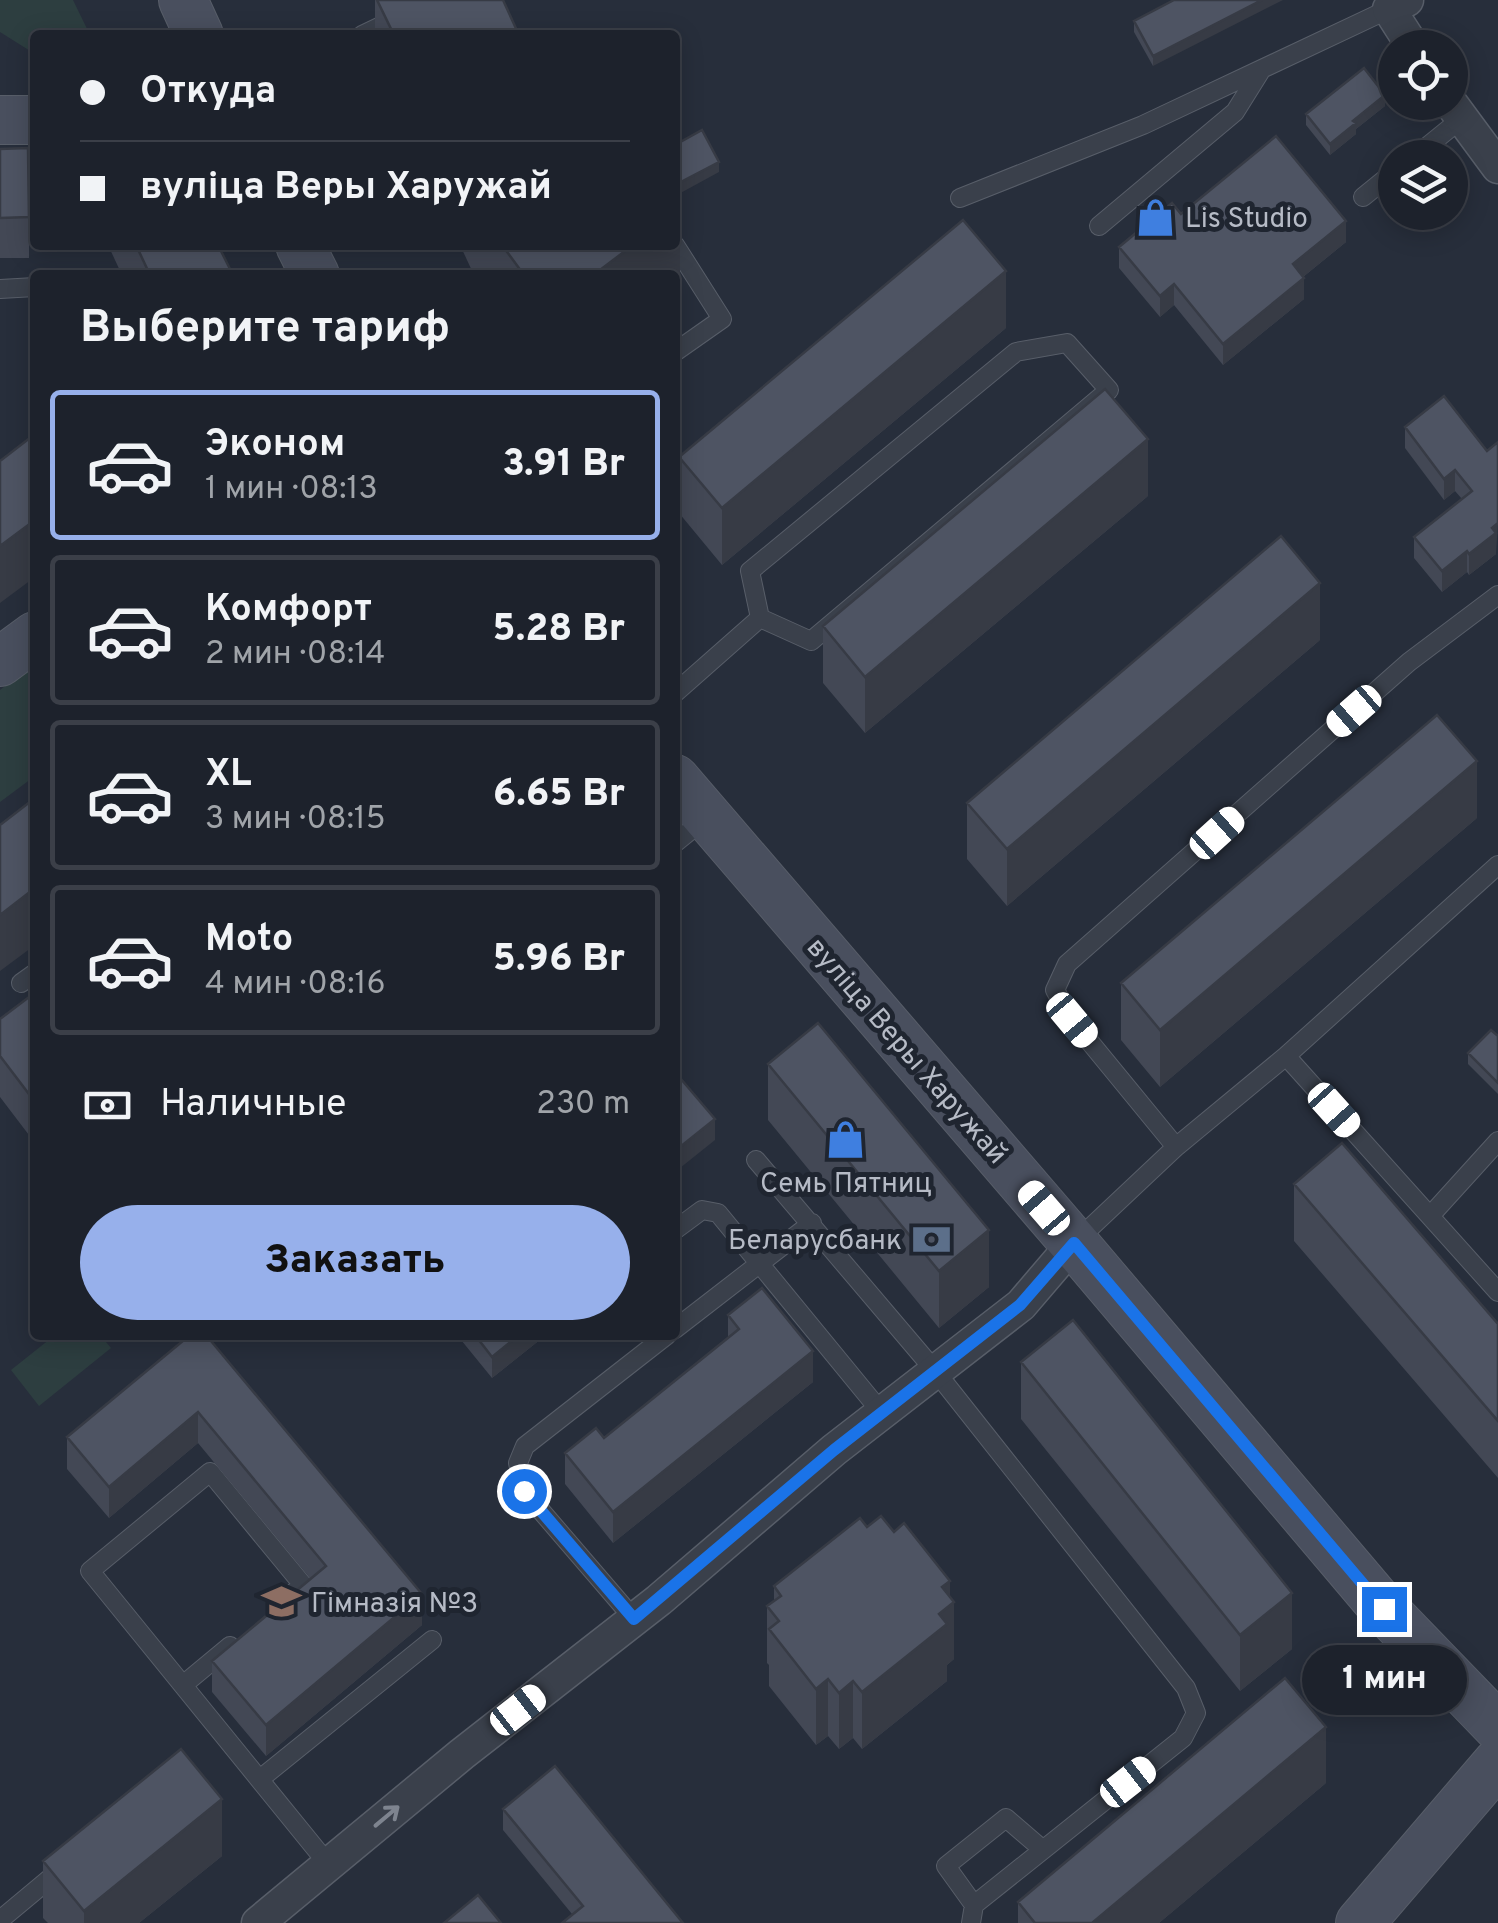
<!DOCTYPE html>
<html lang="ru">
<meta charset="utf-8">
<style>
:root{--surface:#1d222c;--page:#252a34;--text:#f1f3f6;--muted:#a0a4a9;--line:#3b3f48;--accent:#97b0eb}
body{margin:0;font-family:Overpass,sans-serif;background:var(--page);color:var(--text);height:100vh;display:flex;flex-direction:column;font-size:38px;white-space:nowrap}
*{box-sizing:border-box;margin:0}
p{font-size:32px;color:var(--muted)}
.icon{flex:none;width:55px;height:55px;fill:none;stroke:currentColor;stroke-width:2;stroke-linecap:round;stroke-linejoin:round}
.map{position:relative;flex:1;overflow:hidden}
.drawer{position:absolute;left:30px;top:270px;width:650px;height:1070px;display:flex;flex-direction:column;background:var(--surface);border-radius:10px;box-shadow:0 5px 25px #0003,0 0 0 2px var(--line)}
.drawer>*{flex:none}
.top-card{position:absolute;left:30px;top:30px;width:650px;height:220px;border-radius:10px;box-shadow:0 5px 25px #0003,0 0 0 2px var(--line);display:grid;align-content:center;height:220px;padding:0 50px;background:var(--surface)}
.controls{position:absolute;left:1378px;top:30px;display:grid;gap:20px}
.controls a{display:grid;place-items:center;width:90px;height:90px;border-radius:50%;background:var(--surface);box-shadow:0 5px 25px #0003,0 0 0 2px var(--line);font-size:50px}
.end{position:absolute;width:45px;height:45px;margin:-22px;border:12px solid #1a73e8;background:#fff;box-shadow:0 0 0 5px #fff}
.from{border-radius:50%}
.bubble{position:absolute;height:70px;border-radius:35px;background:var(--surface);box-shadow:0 5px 25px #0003,0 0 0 2px var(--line);font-size:32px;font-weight:800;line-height:70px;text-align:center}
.car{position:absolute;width:30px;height:60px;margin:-30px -15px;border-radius:12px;box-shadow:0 0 8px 2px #0007;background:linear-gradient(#fff 24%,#345 0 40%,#fff 0 76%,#345 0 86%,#fff 0)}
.top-card b{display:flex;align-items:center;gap:35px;height:95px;font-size:38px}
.top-card b+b{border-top:2px solid var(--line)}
.top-card i{width:25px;height:25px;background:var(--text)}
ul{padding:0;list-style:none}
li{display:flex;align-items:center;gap:30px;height:150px;margin:0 20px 15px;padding:0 30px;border:5px solid var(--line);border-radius:10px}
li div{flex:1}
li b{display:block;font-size:38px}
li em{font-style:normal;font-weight:800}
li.on{border-color:var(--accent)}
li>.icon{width:90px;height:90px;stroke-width:1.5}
h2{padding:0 50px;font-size:45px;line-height:120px}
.pay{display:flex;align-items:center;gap:25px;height:110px;padding:0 50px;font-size:38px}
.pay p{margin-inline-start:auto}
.action{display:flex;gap:20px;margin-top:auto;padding:20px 50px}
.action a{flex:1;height:115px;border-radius:60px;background:var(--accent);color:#111;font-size:40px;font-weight:800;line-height:115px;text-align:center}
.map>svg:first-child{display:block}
.green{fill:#2d3e40}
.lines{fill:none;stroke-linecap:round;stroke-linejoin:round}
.lane-casing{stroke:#585e69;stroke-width:20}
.street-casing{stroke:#585e69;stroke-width:35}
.secondary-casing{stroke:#585e69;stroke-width:50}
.lane{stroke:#3a404b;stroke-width:18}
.street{stroke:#3a404b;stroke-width:32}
.secondary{stroke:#494f5e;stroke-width:48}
.wall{fill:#434855}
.shaded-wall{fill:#373b45}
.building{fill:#4e5463;stroke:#373b45;stroke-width:2.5}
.oneway{stroke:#7e848f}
.route{stroke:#1a73e8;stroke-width:12}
.labels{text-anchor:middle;stroke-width:10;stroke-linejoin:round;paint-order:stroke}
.poi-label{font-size:28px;fill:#b6bbc6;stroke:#1f2530;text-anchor:start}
.street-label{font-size:28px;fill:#b6bbc6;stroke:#1f2530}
</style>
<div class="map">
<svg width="1498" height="1923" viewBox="0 0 1498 1923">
<rect width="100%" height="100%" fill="#272e3b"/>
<path class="green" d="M 0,0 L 73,0 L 90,35 L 35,35 L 35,54 L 0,32 Z
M 35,663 L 35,776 L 0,802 L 0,690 Z
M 55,1335 L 100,1335 L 111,1348 L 39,1406 L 11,1370 Z"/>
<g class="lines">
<defs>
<path id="lane" d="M 362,35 L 435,0
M 1413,158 L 1461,119
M 1363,197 L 1395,171
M 960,198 L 1143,125 L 1389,9
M 1099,226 L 1235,112 L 1260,72
M 675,245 L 722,319 L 675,352
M 0,289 L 35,287
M 1067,343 L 1109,390 L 811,641 L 760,618 L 750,571 L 1016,352 Z
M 675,693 L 760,618
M 675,843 L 707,817
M 21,983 L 35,973
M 1286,1056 L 1498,865
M 1176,1147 L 1071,1019 L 1055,990 L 1067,964 L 1409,662 L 1498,595
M 756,1160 L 936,1372 L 1186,1688 L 1196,1713 L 1183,1738 L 974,1905 L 971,1923
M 1430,1216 L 1498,1141
M 675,1230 L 702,1210 L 718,1213 L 882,1413
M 1074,1243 L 1176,1147 L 1286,1056 L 1498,1292
M 675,1329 L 812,1223
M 285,1600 L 303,1585 L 210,1472 L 90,1571 L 328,1864
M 634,1619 L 524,1491 L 518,1463 L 525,1446 L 667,1335
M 183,1685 L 230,1646
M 260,1779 L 432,1640
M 974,1905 L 946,1866 L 1006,1818 L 1042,1849
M 0,1920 L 60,1870"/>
<path id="street" d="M 1407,0 L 1389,9 L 1414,48
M 1450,102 L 1498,167
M 258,1923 L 462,1754 L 659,1600 L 834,1450 L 1021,1305 L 1074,1243"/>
<path id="secondary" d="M 183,0 L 199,35
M 0,120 L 35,120
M 300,245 L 315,275
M 0,662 L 35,636
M 675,779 L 1074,1243 L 1384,1609 L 1498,1727
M 1360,1923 L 1498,1762"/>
</defs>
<use href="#lane" class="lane-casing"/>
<use href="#street" class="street-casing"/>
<use href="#secondary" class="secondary-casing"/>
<use href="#lane" class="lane"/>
<use href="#street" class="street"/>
<use href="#secondary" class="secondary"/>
</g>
<path class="wall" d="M 375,0 L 503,0 L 519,35 L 375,35 Z
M 1174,0 L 1153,66 L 1134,32 L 1134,21 Z
M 1385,106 L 1356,129 L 1356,134 L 1330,155 L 1306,125 L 1306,114 Z
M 0,149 L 29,217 L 29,258 L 0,258 Z
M 1181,214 L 1346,242 L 1303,277 L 1304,299 L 1223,365 L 1174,305 L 1160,317 L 1119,268 L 1119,247 Z
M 108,245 L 218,245 L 233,275 L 122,275 Z
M 460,245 L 675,245 L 680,284 L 675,275 L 474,275 Z
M 1006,328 L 722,565 L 679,513 L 679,457 Z
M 1444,396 L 1496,546 L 1496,554 L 1469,575 L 1467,572 L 1442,592 L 1414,558 L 1414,537 L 1462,499 L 1455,491 L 1444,500 L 1405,448 L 1405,427 Z
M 1148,496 L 865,733 L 823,683 L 823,626 Z
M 1320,640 L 1007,906 L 967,859 L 967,803 Z
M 1477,818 L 1160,1087 L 1121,1040 L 1121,983 Z
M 35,997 L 35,1143 L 0,1097 L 0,1019 Z
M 1498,1036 L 1498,1094 L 1468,1064 L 1468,1053 Z
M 768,1064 L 989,1287 L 939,1328 L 768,1120 Z
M 1294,1184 L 1498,1324 L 1498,1478 L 1294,1241 Z
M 728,1315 L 813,1382 L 613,1543 L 565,1484 L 565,1453 L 604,1438 L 728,1337 Z
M 190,1335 L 422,1625 L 266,1756 L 212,1692 L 212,1661 L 310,1578 L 198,1443 L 109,1518 L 67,1469 L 67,1437 Z
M 457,1335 L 546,1335 L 492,1378 Z
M 1021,1362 L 1292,1649 L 1240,1691 L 1021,1419 Z
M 894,1532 L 950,1596 L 954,1659 L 947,1665 L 947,1681 L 862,1749 L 853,1738 L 839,1749 L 828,1736 L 816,1745 L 769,1686 L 769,1665 L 767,1663 L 767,1606 L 774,1601 L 774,1586 Z
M 1326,1783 L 1159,1923 L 1018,1923 L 1018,1902 Z
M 503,1809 L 683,1923 L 572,1914 L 503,1830 Z
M 222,1856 L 139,1923 L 48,1923 L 43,1918 L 43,1861 Z"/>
<path class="shaded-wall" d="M 1262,0 L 1283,0 L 1153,66 L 1153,56 Z
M 1385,95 L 1385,106 L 1356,129 L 1356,134 L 1330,155 L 1330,144 L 1353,121 Z
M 719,162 L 719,172 L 675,196 L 675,185 Z
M 680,210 L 680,284 L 675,288 L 675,275 L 600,275 L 600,270 L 633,245 L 675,245 L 675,214 Z
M 1346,221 L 1346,242 L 1293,285 L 1293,264 Z
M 1006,271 L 1006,328 L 722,565 L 722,508 Z
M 1304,278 L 1304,299 L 1223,365 L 1223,344 Z
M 1174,284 L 1174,305 L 1160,317 L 1160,296 Z
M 1148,439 L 1148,496 L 865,733 L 865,677 Z
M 1455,470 L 1455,491 L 1444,500 L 1444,479 Z
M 35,520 L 35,577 L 0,603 L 0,546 Z
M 1498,523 L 1496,554 L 1469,575 L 1469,554 Z
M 1467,551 L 1467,572 L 1442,592 L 1442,571 Z
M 1320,583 L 1320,640 L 1007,906 L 1007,849 Z
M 1477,761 L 1477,818 L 1160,1087 L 1160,1030 Z
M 35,888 L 35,945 L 0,971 L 0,915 Z
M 715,1119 L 715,1140 L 675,1172 L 675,1151 Z
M 989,1230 L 989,1287 L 939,1328 L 939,1271 Z
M 519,1335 L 546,1335 L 492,1378 L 492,1357 Z
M 813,1351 L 813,1382 L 613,1543 L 613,1512 Z
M 198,1412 L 198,1443 L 109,1518 L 109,1487 Z
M 950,1581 L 950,1606 L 954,1602 L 954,1659 L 947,1665 L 947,1681 L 862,1749 L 862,1692 L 942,1587 Z
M 1292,1593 L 1292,1649 L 1240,1691 L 1240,1635 Z
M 422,1594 L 422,1625 L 266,1756 L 266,1725 Z
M 828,1679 L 828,1736 L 816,1745 L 816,1689 Z
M 853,1681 L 853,1738 L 839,1749 L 839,1693 Z
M 1326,1727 L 1326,1783 L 1159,1923 L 1092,1923 Z
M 222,1799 L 222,1856 L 139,1923 L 84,1923 L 84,1911 Z"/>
<path class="building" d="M 377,0 L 503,0 L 519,35 L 394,35 Z
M 1174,0 L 1262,0 L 1153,56 L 1134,21 Z
M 1364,68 L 1385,95 L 1353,121 L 1356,123 L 1330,144 L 1306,114 Z
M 702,130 L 719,162 L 675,185 L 675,145 Z
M 1276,136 L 1346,221 L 1293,264 L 1304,278 L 1223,344 L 1174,284 L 1160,296 L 1119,247 L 1172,203 L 1181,214 Z
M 28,148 L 29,217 L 0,218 L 0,149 Z
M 963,220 L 1006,271 L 722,508 L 679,457 Z
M 136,245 L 218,245 L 233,275 L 150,275 Z
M 502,245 L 633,245 L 600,270 L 604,275 L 524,275 Z
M 1105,389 L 1148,439 L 865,677 L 823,626 Z
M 1444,396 L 1487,451 L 1498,442 L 1498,523 L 1492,528 L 1496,533 L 1469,554 L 1467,551 L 1442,571 L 1414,537 L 1472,491 L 1455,470 L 1444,479 L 1405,427 Z
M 35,434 L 35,520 L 0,546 L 0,461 Z
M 1281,536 L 1320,583 L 1007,849 L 967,803 Z
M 1437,715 L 1477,761 L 1160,1030 L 1121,983 Z
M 35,798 L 35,888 L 0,915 L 0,825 Z
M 33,994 L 35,997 L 35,1102 L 0,1056 L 0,1019 Z
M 818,1023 L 989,1230 L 939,1271 L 768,1064 Z
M 1491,1030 L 1498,1036 L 1498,1083 L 1468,1053 Z
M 675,1072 L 715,1119 L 675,1151 Z
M 1342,1143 L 1498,1324 L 1498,1421 L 1294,1184 Z
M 762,1288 L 813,1351 L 613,1512 L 565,1453 L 596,1428 L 604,1438 L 739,1329 L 728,1315 Z
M 1073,1320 L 1292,1593 L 1240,1635 L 1021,1362 Z
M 190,1335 L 206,1335 L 422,1594 L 266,1725 L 212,1661 L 326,1566 L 198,1412 L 109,1487 L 67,1437 Z
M 475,1335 L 519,1335 L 492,1357 Z
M 881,1516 L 894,1532 L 904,1523 L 950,1581 L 942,1587 L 954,1602 L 939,1614 L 947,1624 L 862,1692 L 853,1681 L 839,1693 L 828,1679 L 816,1689 L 769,1629 L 779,1621 L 767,1606 L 781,1596 L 774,1586 L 860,1518 L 867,1527 Z
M 1285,1678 L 1326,1727 L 1092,1923 L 1035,1923 L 1018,1902 Z
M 181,1749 L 222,1799 L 84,1911 L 43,1861 Z
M 555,1766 L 683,1923 L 562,1923 L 583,1906 L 503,1809 Z
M 478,1895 L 501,1923 L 444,1923 Z"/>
<defs><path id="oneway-shaft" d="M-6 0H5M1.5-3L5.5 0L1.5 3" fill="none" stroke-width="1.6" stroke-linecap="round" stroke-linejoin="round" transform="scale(2.5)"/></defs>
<use class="oneway" href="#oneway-shaft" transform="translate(387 1816) rotate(-40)"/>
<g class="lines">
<path class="route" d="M 524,1491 L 634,1619 L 834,1450 L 1020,1305 L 1074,1243 L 1384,1609"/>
</g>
<defs>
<symbol id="shop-bare" viewBox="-9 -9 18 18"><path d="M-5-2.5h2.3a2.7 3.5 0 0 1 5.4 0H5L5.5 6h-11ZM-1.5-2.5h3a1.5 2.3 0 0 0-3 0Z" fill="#3f7fe0" stroke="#1f2530" stroke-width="2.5" paint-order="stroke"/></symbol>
<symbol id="bank-bare" viewBox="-9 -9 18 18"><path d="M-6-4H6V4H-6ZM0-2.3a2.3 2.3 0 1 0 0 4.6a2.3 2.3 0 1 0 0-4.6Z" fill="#5c6f8a" stroke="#1f2530" stroke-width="2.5" paint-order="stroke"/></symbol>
<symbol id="school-bare" viewBox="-9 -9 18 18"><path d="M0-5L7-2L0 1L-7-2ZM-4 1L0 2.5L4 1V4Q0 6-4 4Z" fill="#8d6e63" stroke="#1f2530" stroke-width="2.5" paint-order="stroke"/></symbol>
</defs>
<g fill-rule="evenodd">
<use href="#shop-bare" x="1128" y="190" width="55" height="55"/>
<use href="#shop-bare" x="818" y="1112" width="55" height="55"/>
<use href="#bank-bare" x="904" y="1212" width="55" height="55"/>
<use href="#school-bare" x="254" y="1574" width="55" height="55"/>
</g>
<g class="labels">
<g class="poi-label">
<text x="1185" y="227">Lis Studio</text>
<text x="846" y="1192" text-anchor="middle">Семь Пятниц</text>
<text x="902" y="1249" text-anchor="end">Беларусбанк</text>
<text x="311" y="1612">Гімназія №3</text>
</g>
<g class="street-label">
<text transform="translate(908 1050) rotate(49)" y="10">вуліца Веры Харужай</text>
</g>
</g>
</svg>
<div class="controls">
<a><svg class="icon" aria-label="locate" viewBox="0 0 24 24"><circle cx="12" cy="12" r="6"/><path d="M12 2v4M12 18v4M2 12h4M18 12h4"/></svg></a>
<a><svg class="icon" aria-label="layers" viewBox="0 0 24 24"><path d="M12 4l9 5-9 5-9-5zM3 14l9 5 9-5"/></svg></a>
</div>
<i class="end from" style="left:524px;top:1491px"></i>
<i class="end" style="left:1384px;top:1609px"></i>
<div class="bubble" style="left:1302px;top:1645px;width:165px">1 мин</div>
<i class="car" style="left:1354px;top:711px;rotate:229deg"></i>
<i class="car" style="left:1217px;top:833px;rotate:48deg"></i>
<i class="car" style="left:1072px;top:1020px;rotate:140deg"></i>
<i class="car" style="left:1334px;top:1110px;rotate:138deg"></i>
<i class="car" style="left:1044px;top:1208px;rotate:319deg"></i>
<i class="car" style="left:518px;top:1710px;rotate:52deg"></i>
<i class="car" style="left:1128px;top:1782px;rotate:52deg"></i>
<div class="top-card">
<b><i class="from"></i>Откуда</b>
<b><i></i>вуліца Веры Харужай</b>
</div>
<section class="drawer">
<h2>Выберите тариф</h2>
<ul>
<li class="on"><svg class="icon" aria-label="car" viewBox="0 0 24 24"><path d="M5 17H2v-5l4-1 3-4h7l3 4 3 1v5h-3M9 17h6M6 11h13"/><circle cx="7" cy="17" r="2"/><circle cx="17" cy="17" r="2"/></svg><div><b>Эконом</b><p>1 мин · 08:13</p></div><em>3.91 Br</em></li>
<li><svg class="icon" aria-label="car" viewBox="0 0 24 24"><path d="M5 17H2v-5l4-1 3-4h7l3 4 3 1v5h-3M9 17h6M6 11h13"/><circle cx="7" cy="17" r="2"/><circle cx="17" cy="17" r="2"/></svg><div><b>Комфорт</b><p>2 мин · 08:14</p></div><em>5.28 Br</em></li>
<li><svg class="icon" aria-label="car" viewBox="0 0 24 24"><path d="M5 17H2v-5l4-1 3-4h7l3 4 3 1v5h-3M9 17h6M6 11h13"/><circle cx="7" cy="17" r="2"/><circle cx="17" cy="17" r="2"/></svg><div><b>XL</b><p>3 мин · 08:15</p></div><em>6.65 Br</em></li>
<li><svg class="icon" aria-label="car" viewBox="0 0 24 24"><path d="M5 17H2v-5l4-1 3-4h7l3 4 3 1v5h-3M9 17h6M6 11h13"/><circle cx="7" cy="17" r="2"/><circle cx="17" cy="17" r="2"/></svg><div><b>Moto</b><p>4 мин · 08:16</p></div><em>5.96 Br</em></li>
</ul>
<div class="pay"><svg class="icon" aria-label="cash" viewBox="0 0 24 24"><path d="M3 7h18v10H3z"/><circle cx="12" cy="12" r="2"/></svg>Наличные<p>230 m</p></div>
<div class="action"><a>Заказать</a></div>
</section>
</div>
